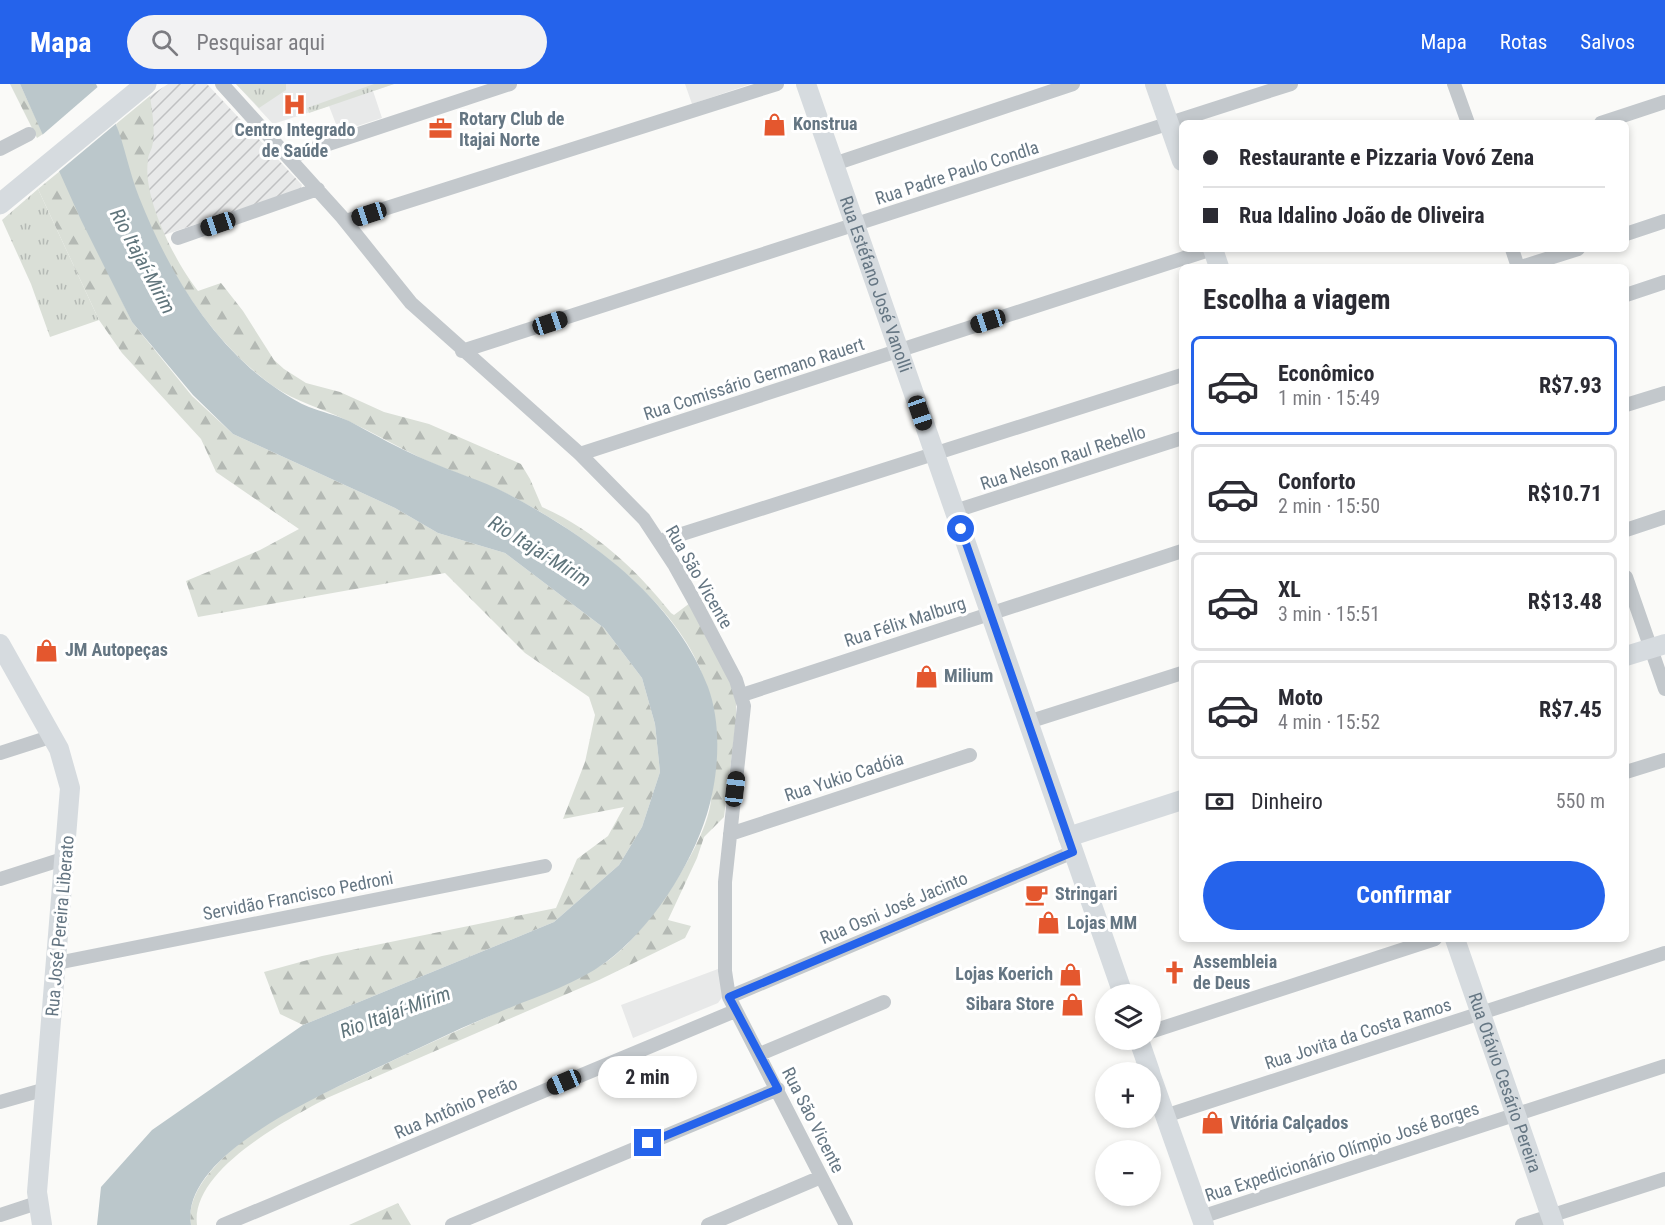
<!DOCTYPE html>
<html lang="pt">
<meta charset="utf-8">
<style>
:root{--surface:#fff;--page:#f2f2f3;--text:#2b2b33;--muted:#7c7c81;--line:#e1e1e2;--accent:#2563eb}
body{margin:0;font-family:"Roboto Condensed",sans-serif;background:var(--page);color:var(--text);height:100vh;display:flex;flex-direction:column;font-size:22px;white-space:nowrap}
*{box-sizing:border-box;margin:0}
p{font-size:20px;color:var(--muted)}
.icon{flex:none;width:33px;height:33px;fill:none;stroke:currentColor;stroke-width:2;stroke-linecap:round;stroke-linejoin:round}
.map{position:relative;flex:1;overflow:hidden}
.sheet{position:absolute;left:1179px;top:180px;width:450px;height:678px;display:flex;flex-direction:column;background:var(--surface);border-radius:9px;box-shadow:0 3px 9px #0003}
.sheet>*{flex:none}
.hud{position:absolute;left:1179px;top:36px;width:450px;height:132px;border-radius:9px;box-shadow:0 3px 9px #0003;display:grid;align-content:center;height:132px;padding:0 24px;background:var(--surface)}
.tools{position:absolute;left:1095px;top:900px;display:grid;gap:12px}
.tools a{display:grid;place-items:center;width:66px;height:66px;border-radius:50%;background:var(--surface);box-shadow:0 3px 9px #0003;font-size:30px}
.end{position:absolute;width:27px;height:27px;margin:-14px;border:8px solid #2563eb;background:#fff;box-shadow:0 0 0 3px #fff}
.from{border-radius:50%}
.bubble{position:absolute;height:42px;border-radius:21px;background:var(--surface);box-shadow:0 3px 9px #0003;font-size:20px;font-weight:700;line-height:42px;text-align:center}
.car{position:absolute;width:18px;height:36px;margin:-18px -9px;border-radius:8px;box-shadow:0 0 4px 2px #0007;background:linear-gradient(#222 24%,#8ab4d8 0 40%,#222 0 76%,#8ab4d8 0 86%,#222 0)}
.hud b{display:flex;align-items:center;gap:21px;height:57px;font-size:22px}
.hud b+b{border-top:2px solid var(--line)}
.hud i{width:15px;height:15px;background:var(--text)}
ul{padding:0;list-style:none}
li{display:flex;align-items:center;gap:18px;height:99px;margin:0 12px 9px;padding:0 12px;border:3px solid var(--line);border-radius:9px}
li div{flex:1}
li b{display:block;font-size:22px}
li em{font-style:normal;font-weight:700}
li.current{border-color:var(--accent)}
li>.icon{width:54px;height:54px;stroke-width:1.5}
h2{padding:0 24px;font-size:27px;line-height:72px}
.pay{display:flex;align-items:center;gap:15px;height:66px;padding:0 24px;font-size:22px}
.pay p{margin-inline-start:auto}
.action{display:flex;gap:12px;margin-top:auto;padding:12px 24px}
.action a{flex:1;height:69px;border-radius:36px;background:var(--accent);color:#fff;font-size:24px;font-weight:700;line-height:69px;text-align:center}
header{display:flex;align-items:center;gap:36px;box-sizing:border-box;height:84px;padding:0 30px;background:var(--accent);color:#fff}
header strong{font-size:28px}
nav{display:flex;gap:33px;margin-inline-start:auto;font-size:21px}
.search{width:420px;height:54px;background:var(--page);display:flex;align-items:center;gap:15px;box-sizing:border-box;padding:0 21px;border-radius:33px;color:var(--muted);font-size:22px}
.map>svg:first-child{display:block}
.built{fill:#e8e9e9}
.industrial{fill:url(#industrial-furrows)}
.grass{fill:url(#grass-tufts)}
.forest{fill:url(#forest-firs)}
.water{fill:#bbc7cb}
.pier{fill:#fafaf8}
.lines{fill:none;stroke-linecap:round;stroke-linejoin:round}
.minor{stroke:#c3c8cc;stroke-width:14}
.secondary{stroke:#d6dbdf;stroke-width:20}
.primary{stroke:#d6dbdf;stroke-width:21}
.route{stroke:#2563eb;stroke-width:8}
.labels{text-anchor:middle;stroke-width:6;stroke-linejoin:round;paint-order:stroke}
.poi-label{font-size:18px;font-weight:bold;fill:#657683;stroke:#fff;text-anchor:start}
.street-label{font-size:18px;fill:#657683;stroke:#fff}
.water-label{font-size:20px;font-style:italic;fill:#60757c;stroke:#fff}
</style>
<header>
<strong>Mapa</strong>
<div class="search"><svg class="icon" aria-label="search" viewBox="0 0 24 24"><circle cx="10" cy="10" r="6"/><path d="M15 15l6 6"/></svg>Pesquisar aqui</div>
<nav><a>Mapa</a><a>Rotas</a><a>Salvos</a></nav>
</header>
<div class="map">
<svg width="1665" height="1141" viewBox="0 0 1665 1141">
<defs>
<pattern id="industrial-furrows" width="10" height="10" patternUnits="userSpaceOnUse" patternTransform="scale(1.5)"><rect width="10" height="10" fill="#e8e9e9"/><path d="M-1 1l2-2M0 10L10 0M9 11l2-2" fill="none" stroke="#c0c1c2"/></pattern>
<pattern id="grass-tufts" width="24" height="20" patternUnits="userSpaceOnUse" patternTransform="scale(1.5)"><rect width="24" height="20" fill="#dadfd7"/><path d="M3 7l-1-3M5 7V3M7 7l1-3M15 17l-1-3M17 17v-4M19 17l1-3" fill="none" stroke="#b4b9b4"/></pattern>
<pattern id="forest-firs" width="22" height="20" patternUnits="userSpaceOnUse" patternTransform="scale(1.5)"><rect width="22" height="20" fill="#dadfd7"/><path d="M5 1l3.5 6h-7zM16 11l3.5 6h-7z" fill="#b4b9b4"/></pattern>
</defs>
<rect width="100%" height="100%" fill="#fafaf8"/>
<path class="built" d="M 236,0 L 394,0 L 373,7 L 382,34 L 339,48 L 329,22 L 273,40 Z
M 685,0 L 751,0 L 692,20 Z
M 718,885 L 723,912 L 718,919 L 633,954 L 621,921 Z"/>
<path class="industrial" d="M 168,0 L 207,0 L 302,101 L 300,105 L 164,151 L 138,86 L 150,12 Z"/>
<path class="grass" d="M 236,0 L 286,0 L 286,6 L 259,24 Z
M 374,0 L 394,0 L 309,29 L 307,24 Z
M 38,105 L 99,236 L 50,253 L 31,200 L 2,136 Z"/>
<path class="forest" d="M 10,0 L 20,0 L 43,50 L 37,54 Z
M 150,12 C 152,28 156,47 152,63 C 151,67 148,71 148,76 C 142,113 175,178 198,207 L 221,199 L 243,227 L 274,276 L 284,285 L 306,299 L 340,308 L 384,328 L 429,340 L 521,380 L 530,395 L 542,423 C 594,446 636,485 671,529 L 674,531 L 690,519 L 729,592 L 736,616 L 736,638 L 724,733 L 704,753 L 697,774 L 668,836 L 691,842 L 685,854 L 599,896 L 327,1014 C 287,1036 190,1086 197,1141 L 191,1141 C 185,1109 217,1078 240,1059 C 276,1028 323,1010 365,990 C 431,958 497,929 563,898 C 578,891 596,886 609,876 C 645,851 707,760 711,716 C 713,697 708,676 707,657 C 705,634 708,603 699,582 C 668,510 571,440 501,407 C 476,395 449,387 423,375 C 398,363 374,349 348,337 C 323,324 297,319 273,302 C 193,245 136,134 116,40 Z
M 60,87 L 132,238 L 192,312 L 233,350 L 395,424 L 438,449 L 505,469 L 604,544 L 642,594 L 655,640 L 660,688 L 642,743 L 619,781 L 554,838 L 303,941 L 280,930 L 264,888 L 322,872 L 556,824 L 577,775 L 608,752 L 624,723 L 563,735 L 585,678 L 595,631 L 589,613 L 525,569 L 445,489 L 198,533 L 186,497 L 260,466 L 299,445 L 216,388 L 201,355 L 122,269 L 99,236 L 38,105 Z
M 398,1119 L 411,1141 L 349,1141 Z"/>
<path class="water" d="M 20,0 L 96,0 C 102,13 110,25 115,38 C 125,62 129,88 139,113 C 164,176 199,239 251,285 C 268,299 288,314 309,323 C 322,328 336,331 349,337 C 375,351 400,365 426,376 C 453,388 481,396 506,409 C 588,452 674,513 708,603 C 722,641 719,691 707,730 C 691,782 651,845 606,878 C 573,902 534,913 497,929 C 457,945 418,965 379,983 C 328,1008 179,1070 191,1141 L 97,1141 L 101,1103 L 152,1046 L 303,941 L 554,838 L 619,781 L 642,743 L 660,688 L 655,640 L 642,594 L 604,544 L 505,469 L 438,449 L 395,424 L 233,350 L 193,311 L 132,238 L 81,136 Z"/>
<path class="pier" d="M 100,1 L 118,38 L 57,89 L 41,52 Z"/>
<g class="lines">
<path class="minor" d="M 222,0 L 342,133 L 411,219 L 580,370 L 644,435 L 675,482 L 695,518 L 736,596 L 744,622 L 725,798 L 725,887 L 729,913 L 846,1141
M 1454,0 L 1468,39
M 1601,39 L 1665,18
M 0,65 L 29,50
M 289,73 L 510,0
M 834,80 L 1073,0
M 346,137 L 777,0
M 1626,150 L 1665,137
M 178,154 L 318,105
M 1512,165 L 1518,183
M 1521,183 L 1578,165
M 1626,211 L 1665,198
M 462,267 L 1291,0
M 1626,321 L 1665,309
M 580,370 L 1212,165
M 955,427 L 1182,354
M 1626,446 L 1665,433
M 660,457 L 1182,291
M 1626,493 L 1665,605
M 742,611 L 1182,467
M 1028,638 L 1182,589
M 0,669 L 53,652
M 1626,688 L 1665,676
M 730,750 L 970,671
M 0,795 L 66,774
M 57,879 L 545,782
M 729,913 L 1073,768
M 1150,948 L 1435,855
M 760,970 L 884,918
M 0,1018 L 46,1005
M 1165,1032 L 1665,869
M 0,1131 L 37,1119
M 1201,1133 L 1665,982
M 223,1141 L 735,927
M 452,1141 L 778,1005
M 708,1141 L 821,1093
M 1522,1141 L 1665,1095"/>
<g class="secondary">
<path id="s1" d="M 806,0 L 1123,910"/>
<path d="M 1155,0 L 1182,77"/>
<path d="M 1213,165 L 1219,183"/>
<path d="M 0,560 L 59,665 L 70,704 L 37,1108 L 42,1141"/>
<path d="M 1626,572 L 1665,560"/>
<path d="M 1068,753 L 1182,716"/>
<path id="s2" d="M 1455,855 L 1554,1141"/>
<path d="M 1139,956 L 1150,988"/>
<path d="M 1150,989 L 1204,1141"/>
</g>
<path class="primary" d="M 0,120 L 146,0"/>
</g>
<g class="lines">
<path class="route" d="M 648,1059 L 778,1005 L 729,913 L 1073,768 L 961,445"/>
</g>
<defs>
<symbol id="hospital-bare" viewBox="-9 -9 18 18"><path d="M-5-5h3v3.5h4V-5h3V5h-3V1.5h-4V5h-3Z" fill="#e4572e" stroke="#fff" stroke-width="2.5" paint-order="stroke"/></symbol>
<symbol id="shop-bare" viewBox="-9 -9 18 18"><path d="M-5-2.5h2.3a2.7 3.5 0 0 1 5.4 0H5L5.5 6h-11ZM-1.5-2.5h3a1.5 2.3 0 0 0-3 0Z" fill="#e4572e" stroke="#fff" stroke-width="2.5" paint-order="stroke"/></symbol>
<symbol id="office-bare" viewBox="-9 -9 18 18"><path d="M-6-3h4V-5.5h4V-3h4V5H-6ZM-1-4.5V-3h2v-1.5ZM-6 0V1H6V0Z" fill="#e4572e" stroke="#fff" stroke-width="2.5" paint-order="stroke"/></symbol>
<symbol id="cafe-bare" viewBox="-9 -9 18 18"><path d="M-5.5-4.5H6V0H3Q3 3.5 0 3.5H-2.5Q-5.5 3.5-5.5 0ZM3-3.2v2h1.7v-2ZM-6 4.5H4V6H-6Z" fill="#e4572e" stroke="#fff" stroke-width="2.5" paint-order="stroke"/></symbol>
<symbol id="church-bare" viewBox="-9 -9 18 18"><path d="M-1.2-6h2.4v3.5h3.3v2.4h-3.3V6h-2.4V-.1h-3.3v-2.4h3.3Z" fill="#e4572e" stroke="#fff" stroke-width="2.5" paint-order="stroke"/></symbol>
</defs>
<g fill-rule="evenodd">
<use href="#hospital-bare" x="278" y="4" width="33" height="33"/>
<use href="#shop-bare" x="758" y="24" width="33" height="33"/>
<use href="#office-bare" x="424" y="28" width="33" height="33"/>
<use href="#shop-bare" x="30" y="550" width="33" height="33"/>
<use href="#shop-bare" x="910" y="576" width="33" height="33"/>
<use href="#cafe-bare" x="1020" y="794" width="33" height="33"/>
<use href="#shop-bare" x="1032" y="822" width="33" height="33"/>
<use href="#church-bare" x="1158" y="872" width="33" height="33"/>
<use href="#shop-bare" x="1054" y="874" width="33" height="33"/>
<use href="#shop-bare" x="1056" y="904" width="33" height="33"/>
<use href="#shop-bare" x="1196" y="1022" width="33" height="33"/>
</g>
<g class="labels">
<g class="poi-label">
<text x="459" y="41">Rotary Club de<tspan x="459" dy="21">Itajai Norte</tspan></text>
<text x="793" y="46">Konstrua</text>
<text x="295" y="52" text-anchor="middle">Centro Integrado<tspan x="295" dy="21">de Saúde</tspan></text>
<text x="65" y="572">JM Autopeças</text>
<text x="944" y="598">Milium</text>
<text x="1055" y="816">Stringari</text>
<text x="1067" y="845">Lojas MM</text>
<text x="1193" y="884">Assembleia<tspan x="1193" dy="21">de Deus</tspan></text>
<text x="1053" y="896" text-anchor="end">Lojas Koerich</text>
<text x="1054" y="926" text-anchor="end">Sibara Store</text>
<text x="1230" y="1045">Vitória Calçados</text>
</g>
<g class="street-label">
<text transform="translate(957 89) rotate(-18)" y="6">Rua Padre Paulo Condla</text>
<text dy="6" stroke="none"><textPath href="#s1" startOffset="212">Rua Estéfano José Vanolli</textPath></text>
<text transform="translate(754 295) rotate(-18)" y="6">Rua Comissário Germano Rauert</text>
<text transform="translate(1063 374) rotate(-18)" y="6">Rua Nelson Raul Rebello</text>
<text transform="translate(699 493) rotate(60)" y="6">Rua São Vicente</text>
<text transform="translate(905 538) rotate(-18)" y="6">Rua Félix Malburg</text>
<text transform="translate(844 693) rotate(-18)" y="6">Rua Yukio Cadóia</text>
<text transform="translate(298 812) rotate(-11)" y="6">Servidão Francisco Pedroni</text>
<text transform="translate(894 824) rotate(-23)" y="6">Rua Osni José Jacinto</text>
<text transform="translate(60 842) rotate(-85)" y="6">Rua José Pereira Liberato</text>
<text transform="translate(1358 950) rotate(-18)" y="6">Rua Jovita da Costa Ramos</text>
<text dy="6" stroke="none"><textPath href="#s2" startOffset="152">Rua Otávio Cesário Pereira</textPath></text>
<text transform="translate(456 1024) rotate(-23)" y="6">Rua Antônio Perão</text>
<text transform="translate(813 1036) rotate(63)" y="6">Rua São Vicente</text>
<text transform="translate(1342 1068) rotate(-18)" y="6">Rua Expedicionário Olímpio José Borges</text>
</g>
<g class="water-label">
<text transform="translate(143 177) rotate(62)" y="7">Rio Itajaí-Mirim</text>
<text transform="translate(540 467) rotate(32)" y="7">Rio Itajaí-Mirim</text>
<text transform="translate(395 928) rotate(-20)" y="7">Rio Itajaí-Mirim</text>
</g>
</g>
</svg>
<div class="tools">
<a><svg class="icon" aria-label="layers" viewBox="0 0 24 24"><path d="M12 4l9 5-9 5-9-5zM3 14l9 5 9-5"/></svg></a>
<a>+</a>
<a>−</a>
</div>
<i class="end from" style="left:961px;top:445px"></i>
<i class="end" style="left:648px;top:1059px"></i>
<div class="bubble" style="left:598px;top:972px;width:99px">2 min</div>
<i class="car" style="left:369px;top:130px;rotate:252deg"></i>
<i class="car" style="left:218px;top:140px;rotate:251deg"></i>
<i class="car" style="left:988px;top:237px;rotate:252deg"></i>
<i class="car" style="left:550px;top:239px;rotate:72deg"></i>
<i class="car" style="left:920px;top:329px;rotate:161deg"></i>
<i class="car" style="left:735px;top:705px;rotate:7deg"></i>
<i class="car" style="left:564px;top:998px;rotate:247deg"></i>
<div class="hud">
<b><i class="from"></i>Restaurante e Pizzaria Vovó Zena</b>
<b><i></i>Rua Idalino João de Oliveira</b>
</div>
<section class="sheet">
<h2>Escolha a viagem</h2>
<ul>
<li class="current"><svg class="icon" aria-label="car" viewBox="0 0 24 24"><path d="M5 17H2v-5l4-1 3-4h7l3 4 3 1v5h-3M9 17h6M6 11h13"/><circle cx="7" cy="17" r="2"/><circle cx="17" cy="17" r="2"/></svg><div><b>Econômico</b><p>1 min · 15:49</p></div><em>R$7.93</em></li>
<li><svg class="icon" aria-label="car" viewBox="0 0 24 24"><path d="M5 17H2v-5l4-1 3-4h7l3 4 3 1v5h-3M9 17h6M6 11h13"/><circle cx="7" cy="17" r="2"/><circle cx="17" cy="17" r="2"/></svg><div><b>Conforto</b><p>2 min · 15:50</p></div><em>R$10.71</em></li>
<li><svg class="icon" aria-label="car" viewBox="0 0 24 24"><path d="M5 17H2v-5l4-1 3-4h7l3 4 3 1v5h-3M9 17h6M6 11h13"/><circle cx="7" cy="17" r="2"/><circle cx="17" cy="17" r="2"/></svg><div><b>XL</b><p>3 min · 15:51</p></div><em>R$13.48</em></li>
<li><svg class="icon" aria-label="car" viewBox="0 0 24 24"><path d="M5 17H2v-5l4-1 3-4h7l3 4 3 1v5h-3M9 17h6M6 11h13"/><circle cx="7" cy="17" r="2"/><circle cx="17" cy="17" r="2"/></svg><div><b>Moto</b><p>4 min · 15:52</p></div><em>R$7.45</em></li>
</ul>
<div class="pay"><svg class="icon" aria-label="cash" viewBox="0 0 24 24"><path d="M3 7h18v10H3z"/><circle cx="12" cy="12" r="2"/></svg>Dinheiro<p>550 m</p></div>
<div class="action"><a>Confirmar</a></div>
</section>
</div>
